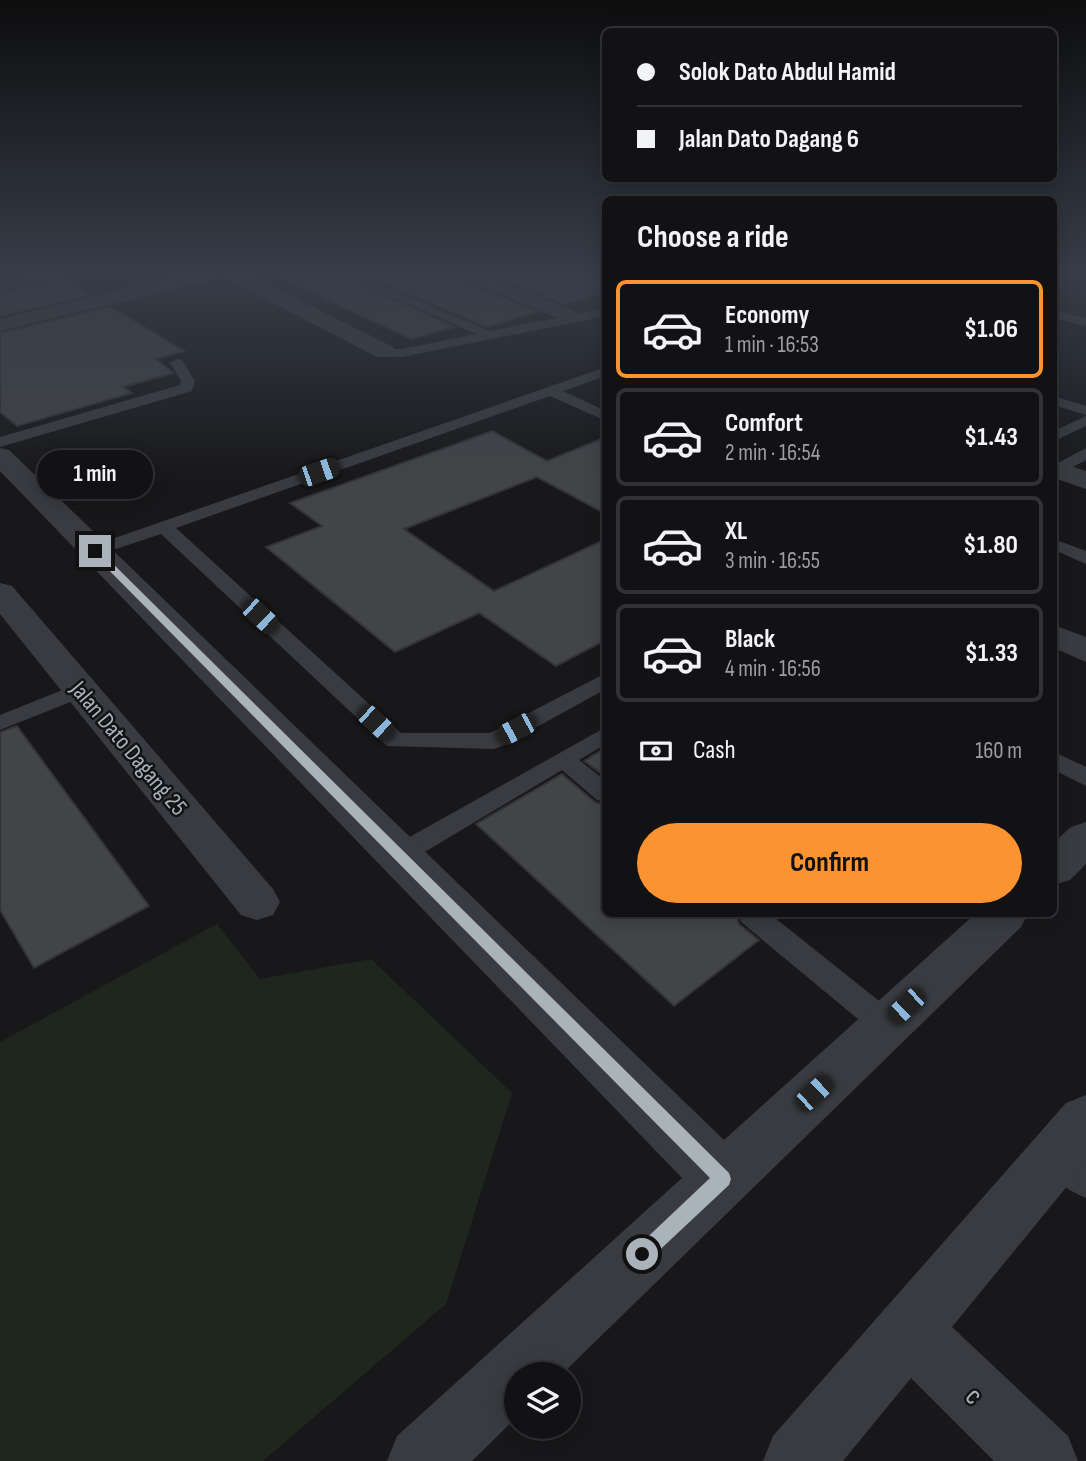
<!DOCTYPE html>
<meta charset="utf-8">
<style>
:root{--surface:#121214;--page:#1b1b1d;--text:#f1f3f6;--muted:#9c9ea0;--line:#313234;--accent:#fb9330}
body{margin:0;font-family:"Sofia Sans Condensed",sans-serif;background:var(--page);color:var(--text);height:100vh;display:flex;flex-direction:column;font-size:26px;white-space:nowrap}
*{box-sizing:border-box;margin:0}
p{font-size:23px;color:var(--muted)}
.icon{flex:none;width:38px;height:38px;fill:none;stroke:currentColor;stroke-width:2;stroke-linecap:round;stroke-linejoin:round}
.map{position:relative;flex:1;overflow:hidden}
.side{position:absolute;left:602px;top:196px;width:455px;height:721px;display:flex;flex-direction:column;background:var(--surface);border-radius:10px;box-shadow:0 4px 18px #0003,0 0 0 2px var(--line)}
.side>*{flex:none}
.hud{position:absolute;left:602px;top:28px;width:455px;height:154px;border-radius:10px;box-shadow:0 4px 18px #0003,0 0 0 2px var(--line);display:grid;align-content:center;height:154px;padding:0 35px;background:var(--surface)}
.buttons{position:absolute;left:504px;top:1362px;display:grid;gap:14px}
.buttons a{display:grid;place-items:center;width:77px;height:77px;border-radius:50%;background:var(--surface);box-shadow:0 4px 18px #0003,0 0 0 2px var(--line);font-size:35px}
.end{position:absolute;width:32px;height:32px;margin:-16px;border:9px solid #aab2bb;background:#111;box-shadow:0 0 0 4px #111}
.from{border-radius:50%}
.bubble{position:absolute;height:49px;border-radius:24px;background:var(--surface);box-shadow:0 4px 18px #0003,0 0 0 2px var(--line);font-size:23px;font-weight:700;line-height:49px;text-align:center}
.car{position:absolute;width:21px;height:42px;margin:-21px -10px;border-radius:9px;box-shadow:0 0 5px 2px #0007;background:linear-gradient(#222 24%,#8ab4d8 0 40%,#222 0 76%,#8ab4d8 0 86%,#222 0)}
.hud b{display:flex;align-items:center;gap:24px;height:66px;font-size:26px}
.hud b+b{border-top:2px solid var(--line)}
.hud i{width:18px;height:18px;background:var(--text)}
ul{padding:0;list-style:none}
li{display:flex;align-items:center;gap:21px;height:98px;margin:0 14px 10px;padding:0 21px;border:4px solid var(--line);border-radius:10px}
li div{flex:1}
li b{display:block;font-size:26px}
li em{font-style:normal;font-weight:700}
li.on{border-color:var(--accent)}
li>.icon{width:63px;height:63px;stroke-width:1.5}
h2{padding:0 35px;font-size:32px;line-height:84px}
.pay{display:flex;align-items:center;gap:18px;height:77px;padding:0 35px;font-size:26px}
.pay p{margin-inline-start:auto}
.button{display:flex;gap:14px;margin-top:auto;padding:14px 35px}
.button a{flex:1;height:80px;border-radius:42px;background:var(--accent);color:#111;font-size:28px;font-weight:700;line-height:80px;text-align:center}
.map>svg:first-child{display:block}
.green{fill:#1e261e}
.building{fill:#424447;stroke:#323336;stroke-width:2}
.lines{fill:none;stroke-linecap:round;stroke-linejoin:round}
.lane{fill:#393b40;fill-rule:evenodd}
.street{fill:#393b40;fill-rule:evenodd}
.route{fill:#aab2bb}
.labels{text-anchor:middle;stroke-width:5;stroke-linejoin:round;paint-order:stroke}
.street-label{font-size:24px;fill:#aab2bb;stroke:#131315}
.near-street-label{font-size:28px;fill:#aab2bb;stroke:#131315}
</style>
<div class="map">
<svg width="1086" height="1461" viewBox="0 0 1086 1461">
<rect width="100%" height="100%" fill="#18181a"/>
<path class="green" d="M 217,924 L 260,979 L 371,959 L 512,1093 L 446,1304 L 263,1461 L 0,1461 L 0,1042 Z"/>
<path class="building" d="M 278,276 L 342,276 L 454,327 L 411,339 Z
M 367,276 L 463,276 L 466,282 L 537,312 L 487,327 Z
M 498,276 L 606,276 L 606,292 L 564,304 Z
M 63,278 L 91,295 L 0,316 L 0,293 Z
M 111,307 L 184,351 L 156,359 L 173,373 L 123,387 L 132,393 L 17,426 L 0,412 L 0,333 Z
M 492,431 L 547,461 L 606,437 L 606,514 L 537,477 L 404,529 L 494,591 L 606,539 L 606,640 L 556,666 L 479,613 L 395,652 L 266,547 L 322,526 L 290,503 Z
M 17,726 L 149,906 L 34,968 L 0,910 L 0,732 Z
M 606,747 L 606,777 L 584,761 Z
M 562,774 L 595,802 L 606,805 L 606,914 L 736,914 L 739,924 L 759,940 L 674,1006 L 476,824 Z"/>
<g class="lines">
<path class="lane" d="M 40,276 L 62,276 L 0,291 L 0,285 Z
M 344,276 L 360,276 L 490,331 L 606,308 L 606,316 L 402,357 L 385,356 L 378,352 L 380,349 L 402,349 L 476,334 Z
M 1054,310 L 1086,318 L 1086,326 L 1054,318 Z
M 177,359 L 182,360 L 195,381 L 192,391 L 0,447 L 0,437 L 180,385 L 181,381 L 170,363 Z
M 606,367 L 606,376 L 563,391 L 606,411 L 606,421 L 550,396 L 176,528 L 401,733 L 490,733 L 606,673 L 606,689 L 502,746 L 494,749 L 387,746 L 161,534 L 95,556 L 86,551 L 89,547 Z
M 1054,396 L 1086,406 L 1086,415 L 1054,405 Z
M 1086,416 L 1086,426 L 1054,441 L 1054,431 Z
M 1086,448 L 1086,460 L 1054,477 L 1054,465 Z
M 1054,539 L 1086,551 L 1086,564 L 1054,550 Z
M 80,683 L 88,685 L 91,690 L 88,695 L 0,730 L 0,715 Z
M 606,727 L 606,744 L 579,760 L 606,781 L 606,802 L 597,800 L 562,770 L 408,862 L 399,865 L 390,862 L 386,855 L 390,848 Z
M 1054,752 L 1086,767 L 1086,786 L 1054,770 Z
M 738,914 L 770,914 L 898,1016 L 902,1025 L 898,1034 L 887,1038 L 876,1034 L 741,922 Z
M 1055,1141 L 1067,1146 L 1086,1160 L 1086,1198 C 1067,1190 1046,1176 1038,1157 L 1043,1146 Z"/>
<path class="street" d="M 180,276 L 214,276 L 212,280 L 0,331 L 0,319 Z
M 227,276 L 251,276 L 393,347 L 396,352 L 393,357 L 377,357 L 229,280 Z
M 465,276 L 491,276 L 581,314 L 584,318 L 581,322 L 567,322 L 467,280 Z
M 0,448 L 9,450 L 724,1140 L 975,914 L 1028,914 L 1021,927 L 562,1374 L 516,1374 L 516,1418 L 472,1461 L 387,1461 L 397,1436 L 682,1178 L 0,471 Z
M 1058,462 L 1086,471 L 1086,489 L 1054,478 L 1054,463 Z
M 0,583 L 12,586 L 273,889 L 280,902 L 273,915 L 257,920 L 241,915 L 0,614 Z
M 1054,625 L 1086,637 L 1086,662 L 1054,648 Z
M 1086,822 L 1086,864 L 1070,880 L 1054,885 L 1054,842 L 1071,827 Z
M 1086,1095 L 1086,1163 L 952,1327 L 1068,1436 L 1078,1461 L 994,1461 L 911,1378 L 843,1461 L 763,1461 L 773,1436 L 1066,1103 Z"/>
</g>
<linearGradient id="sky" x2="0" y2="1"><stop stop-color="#0d0d0e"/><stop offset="0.57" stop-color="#373d49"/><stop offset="1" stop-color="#373d49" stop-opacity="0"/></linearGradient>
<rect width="1086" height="481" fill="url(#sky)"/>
<path class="route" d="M 92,549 L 98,549 L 729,1173 L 731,1179 L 729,1185 L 649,1260 L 642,1263 L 636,1260 L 633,1254 L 636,1248 L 710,1178 L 92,553 Z"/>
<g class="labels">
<g class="street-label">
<text transform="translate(129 748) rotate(50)" y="8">Jalan Dato Dagang 25</text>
</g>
<g class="near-street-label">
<text transform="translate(975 1395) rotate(44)" y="10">c</text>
</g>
</g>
</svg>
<div class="buttons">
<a><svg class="icon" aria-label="layers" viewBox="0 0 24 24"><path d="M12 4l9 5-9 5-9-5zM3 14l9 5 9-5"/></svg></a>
</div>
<i class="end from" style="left:642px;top:1254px"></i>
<i class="end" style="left:95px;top:551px"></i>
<div class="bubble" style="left:37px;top:450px;width:116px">1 min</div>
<i class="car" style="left:319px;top:472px;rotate:71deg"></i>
<i class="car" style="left:260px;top:616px;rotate:133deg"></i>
<i class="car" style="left:376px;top:723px;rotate:133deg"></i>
<i class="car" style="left:516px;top:729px;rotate:242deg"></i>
<i class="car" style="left:906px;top:1006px;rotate:227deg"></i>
<i class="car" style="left:814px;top:1093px;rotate:47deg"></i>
<div class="hud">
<b><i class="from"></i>Solok Dato Abdul Hamid</b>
<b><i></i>Jalan Dato Dagang 6</b>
</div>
<section class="side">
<h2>Choose a ride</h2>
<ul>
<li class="on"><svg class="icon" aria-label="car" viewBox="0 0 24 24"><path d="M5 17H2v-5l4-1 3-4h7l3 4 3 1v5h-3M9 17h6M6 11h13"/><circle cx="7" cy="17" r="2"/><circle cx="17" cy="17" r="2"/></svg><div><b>Economy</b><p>1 min · 16:53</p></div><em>$1.06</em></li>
<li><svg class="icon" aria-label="car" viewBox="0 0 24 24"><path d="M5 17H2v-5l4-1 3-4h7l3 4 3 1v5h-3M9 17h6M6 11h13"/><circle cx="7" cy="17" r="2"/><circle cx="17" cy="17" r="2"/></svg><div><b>Comfort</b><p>2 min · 16:54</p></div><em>$1.43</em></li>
<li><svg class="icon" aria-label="car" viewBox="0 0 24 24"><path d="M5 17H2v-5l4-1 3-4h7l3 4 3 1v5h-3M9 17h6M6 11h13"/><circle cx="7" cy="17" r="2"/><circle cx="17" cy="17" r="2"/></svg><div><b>XL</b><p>3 min · 16:55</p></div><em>$1.80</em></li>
<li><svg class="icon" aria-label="car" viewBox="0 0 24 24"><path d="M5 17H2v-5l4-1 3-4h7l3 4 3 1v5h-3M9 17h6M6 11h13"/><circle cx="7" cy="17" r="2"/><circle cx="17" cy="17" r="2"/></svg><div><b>Black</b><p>4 min · 16:56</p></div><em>$1.33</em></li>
</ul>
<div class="pay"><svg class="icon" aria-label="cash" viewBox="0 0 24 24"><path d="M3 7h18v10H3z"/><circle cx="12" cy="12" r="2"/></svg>Cash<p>160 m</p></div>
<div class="button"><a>Confirm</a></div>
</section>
</div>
